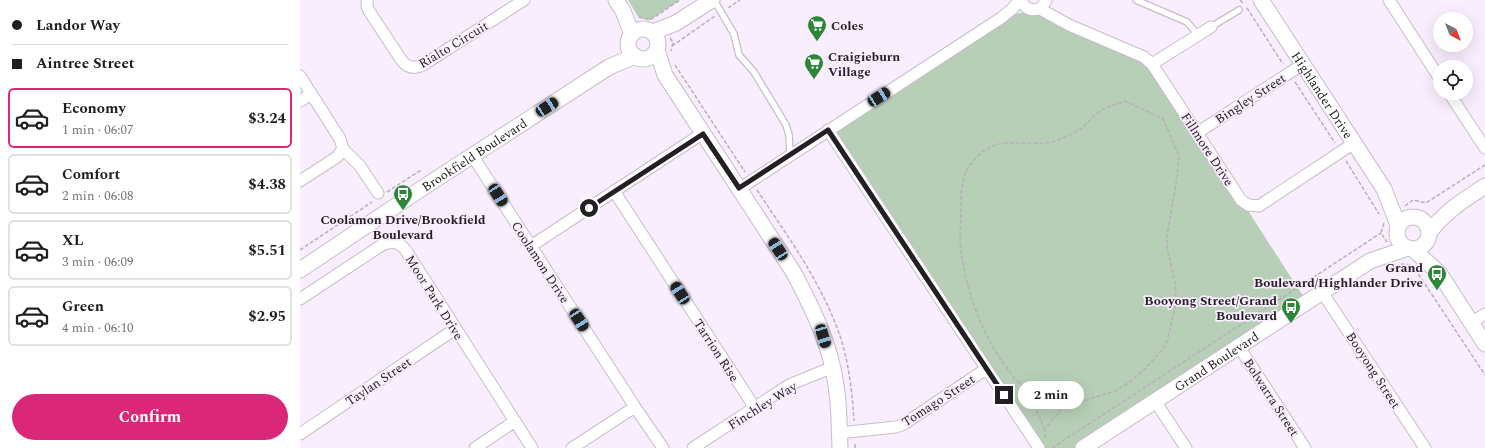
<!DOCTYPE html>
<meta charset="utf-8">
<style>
:root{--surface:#fff;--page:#f6f6f6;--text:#202124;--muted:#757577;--line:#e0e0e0;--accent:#db2777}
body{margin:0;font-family:Spectral,serif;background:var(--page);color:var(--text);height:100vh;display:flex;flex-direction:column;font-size:15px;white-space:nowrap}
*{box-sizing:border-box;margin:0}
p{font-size:13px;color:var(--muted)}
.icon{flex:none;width:22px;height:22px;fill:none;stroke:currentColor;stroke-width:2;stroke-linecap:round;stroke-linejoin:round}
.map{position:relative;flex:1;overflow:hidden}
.drawer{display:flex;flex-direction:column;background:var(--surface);width:300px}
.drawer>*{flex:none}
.top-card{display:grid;align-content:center;height:88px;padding:0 12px;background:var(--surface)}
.needle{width:26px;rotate:138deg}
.buttons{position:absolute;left:1133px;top:12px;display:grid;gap:8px}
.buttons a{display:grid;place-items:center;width:40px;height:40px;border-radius:50%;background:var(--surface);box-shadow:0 4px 16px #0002;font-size:20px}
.end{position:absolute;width:18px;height:18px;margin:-9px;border:5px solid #231f24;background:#fff;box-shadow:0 0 0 2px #fff}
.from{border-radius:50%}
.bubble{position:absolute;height:28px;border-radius:14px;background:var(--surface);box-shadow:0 4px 16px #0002;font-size:13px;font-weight:700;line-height:28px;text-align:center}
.car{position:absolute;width:12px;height:24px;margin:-12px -6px;border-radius:5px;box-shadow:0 0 3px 1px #0007;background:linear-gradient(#222 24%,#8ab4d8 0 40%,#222 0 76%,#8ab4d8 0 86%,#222 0)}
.top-card b{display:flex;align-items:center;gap:14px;height:38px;font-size:15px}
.top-card b+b{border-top:1px solid var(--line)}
.top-card i{width:10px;height:10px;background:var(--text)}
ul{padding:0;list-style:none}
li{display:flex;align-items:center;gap:12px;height:60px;margin:0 8px 6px;padding:0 4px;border:2px solid var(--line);border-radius:6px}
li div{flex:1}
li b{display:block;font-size:15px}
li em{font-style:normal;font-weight:700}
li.on{border-color:var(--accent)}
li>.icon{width:36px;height:36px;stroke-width:1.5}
.primary-button{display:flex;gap:8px;margin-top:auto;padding:8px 12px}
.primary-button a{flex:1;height:46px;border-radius:24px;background:var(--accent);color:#fff;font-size:16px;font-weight:700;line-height:46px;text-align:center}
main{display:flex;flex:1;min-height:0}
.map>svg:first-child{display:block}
.green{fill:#b7ceb7}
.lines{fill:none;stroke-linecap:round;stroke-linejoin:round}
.lane-casing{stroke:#c7bdcb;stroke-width:8}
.street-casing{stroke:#c7bdcb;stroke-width:13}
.secondary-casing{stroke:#c7bdcb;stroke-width:17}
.path{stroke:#b8afbb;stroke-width:1.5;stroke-dasharray:4 2;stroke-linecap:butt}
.lane{stroke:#fff;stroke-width:5.5}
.street{stroke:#fff;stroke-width:11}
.secondary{stroke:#fff;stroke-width:15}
.route{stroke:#231f24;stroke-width:5}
.labels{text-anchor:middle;stroke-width:3.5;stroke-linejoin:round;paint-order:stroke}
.poi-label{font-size:13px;font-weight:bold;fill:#231f24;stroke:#f9eefd;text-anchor:start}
.street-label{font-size:13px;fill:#231f24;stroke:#f9eefd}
</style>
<main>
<section class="drawer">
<div class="top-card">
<b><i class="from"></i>Landor Way</b>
<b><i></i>Aintree Street</b>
</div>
<ul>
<li class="on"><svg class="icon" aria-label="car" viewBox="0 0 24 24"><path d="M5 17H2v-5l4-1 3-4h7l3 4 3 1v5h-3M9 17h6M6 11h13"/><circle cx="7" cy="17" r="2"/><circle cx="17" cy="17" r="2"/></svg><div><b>Economy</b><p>1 min · 06:07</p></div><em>$3.24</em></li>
<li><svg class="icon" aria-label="car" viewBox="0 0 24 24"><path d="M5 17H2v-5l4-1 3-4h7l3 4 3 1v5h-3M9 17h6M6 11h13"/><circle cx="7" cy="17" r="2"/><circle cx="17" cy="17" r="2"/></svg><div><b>Comfort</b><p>2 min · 06:08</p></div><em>$4.38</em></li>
<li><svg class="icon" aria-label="car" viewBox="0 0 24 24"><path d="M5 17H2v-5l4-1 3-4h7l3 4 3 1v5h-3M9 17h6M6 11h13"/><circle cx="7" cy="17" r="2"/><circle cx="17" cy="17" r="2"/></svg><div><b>XL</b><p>3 min · 06:09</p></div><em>$5.51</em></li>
<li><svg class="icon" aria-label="car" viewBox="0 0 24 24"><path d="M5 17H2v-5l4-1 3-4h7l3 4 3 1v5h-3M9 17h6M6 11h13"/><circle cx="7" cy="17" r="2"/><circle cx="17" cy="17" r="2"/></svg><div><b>Green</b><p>4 min · 06:10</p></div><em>$2.95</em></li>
</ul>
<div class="primary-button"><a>Confirm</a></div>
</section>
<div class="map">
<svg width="1185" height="448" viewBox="0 0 1185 448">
<rect width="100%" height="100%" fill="#f9eefd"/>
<path class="green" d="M 328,0 L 380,0 L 350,20 L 339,18 Z
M 731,10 L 844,57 L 941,200 L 1007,302 L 783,448 L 739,448 L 528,130 L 701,18 Z"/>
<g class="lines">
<defs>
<path id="lane" d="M 414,0 L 434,34 L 439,55 L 454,72 L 486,125 L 489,135 L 490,155
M 836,0 L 887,22 L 898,35
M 911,27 L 939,10"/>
<path id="street" d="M 67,0 L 67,6 L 69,11 L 102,61 C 108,68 115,69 123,65 L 224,0
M 721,0 C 726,13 741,13 746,0
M 1089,0 L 1140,79
M 740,9 L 769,25 L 844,57 L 852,64 L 941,200 L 948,205 L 959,206 L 1054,143
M 852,64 L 911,27
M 0,76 L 40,139 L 43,149 L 37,157 L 0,181
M 1149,93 L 1185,148
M 0,101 L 11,94
M 528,130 L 739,448
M 897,133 L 1003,64
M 43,149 L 60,166 L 78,193
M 172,155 L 335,407 L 363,448
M 439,189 L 701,18 L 712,9 L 720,0
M 314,191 L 455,408
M 231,246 L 403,133
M 1022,292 L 1125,448
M 0,299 L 82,245 C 93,240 100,242 107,252 L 232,448
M 1171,323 L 1185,314
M 939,347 L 1005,448
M 855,401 L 886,448
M 539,433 L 596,427 L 604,424 L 686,369
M 0,434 L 155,329
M 175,448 L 215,421
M 272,448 L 335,407
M 393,448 L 489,385 L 533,367"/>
<g id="secondary">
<path d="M 316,0 L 323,11 L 332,34"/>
<path id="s1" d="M 961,0 L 1084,189 L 1098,225"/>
<circle cx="343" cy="44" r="15"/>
<path d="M 353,32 L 376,23 L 412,0"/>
<path d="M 357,50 L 365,75 L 494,273 C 510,304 526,335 533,369 C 539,395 539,421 540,448"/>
<circle cx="1113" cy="233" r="16"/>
<path d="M 1129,233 C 1144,212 1164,200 1185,186"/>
<path d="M 1113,249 L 1140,274 L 1185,344"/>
<path id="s2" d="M 0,270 L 124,187 L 309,67 L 335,56"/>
<path id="s3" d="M 783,448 L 1070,261 L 1108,248"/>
</g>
</defs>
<use href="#lane" class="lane-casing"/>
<use href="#street" class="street-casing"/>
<use href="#secondary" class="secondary-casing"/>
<path class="path" d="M 940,0 L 944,4
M 428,8 L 440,0
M 947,8 L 983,64
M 339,17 L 350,20 L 380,0
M 370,38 L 373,42 L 371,51
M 372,46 L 415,16
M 375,65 L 445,172
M 995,82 L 1035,143
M 1046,161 L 1079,214
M 457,190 C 486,234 517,276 536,325 C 548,355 552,388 554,421
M 87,192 L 121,170
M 1105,206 L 1113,200 L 1126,203 L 1185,165
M 1084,223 L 1081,233 L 1087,242
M 0,250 L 72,202
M 1101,264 L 1111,265
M 1115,269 L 1185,375
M 725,389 L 735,406 L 745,430
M 745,438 L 745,430 L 752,420 L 764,407 L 815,391 L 830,382 L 846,368 L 863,349 L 868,338 L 876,302 L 875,282 L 867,248 L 867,235 L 877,178 L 879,156 L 863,119 L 825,101 C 817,104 807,107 800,111 C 793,116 788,123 782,128 C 774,133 764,138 755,141 C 723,150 700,130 673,161 C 661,174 661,193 661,210 C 661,220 660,230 660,240 C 663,282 680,331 704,364 C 709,370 712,376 717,381 C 737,399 749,401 775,404
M 555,448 L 555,442
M 752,448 L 1081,233"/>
<use href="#lane" class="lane"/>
<use href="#street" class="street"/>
<use href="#secondary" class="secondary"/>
</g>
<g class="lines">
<path class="route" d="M 289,208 L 403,134 L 439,188 L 528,130 L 704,395"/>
</g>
<defs>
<symbol id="supermarket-pin" viewBox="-11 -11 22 30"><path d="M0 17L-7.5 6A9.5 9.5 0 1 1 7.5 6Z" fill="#2c8738" stroke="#f9eefd"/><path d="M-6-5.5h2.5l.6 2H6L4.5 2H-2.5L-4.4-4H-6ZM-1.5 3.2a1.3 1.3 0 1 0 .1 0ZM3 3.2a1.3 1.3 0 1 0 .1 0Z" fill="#fff"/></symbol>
<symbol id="bus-pin" viewBox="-11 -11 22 30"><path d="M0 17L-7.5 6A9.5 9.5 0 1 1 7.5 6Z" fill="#2c8738" stroke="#f9eefd"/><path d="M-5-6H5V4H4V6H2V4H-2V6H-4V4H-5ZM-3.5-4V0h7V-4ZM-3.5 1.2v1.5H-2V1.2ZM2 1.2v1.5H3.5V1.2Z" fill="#fff"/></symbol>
</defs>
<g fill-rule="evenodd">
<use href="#supermarket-pin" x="506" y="14" width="22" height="30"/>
<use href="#supermarket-pin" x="503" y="52" width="22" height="30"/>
<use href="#bus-pin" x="92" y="183" width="22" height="30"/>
<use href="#bus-pin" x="1126" y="263" width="22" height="30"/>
<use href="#bus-pin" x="980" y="296" width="22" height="30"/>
</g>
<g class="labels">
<g class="poi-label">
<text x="531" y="30">Coles</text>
<text x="528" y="61">Craigieburn<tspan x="528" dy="15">Village</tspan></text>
<text x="103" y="224" text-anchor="middle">Coolamon Drive/Brookfield<tspan x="103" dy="15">Boulevard</tspan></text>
<text x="1123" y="272" text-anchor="end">Grand<tspan x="1123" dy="15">Boulevard/Highlander Drive</tspan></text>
<text x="977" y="305" text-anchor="end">Booyong Street/Grand<tspan x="977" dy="15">Boulevard</tspan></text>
</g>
<g class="street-label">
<text transform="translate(153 44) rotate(-31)" y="5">Rialto Circuit</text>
<text dy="5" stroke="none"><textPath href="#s1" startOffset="113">Highlander Drive</textPath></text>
<text transform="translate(950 98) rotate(-33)" y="5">Bingley Street</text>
<text transform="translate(908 149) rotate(57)" y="5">Fillmore Drive</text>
<text dy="5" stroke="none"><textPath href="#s2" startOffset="209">Brookfield Boulevard</textPath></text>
<text transform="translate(241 262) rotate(57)" y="5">Coolamon Drive</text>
<text transform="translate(135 297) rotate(58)" y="5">Moor Park Drive</text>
<text transform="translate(417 350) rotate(57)" y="5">Tarrion Rise</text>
<text dy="5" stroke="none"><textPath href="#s3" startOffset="159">Grand Boulevard</textPath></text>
<text transform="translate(1074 370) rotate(57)" y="5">Booyong Street</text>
<text transform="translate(78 381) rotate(-34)" y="5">Taylan Street</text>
<text transform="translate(972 397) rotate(57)" y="5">Bolwarra Street</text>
<text transform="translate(638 400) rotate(-33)" y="5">Tomago Street</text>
<text transform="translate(462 405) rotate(-32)" y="5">Finchley Way</text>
</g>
</g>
</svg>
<div class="buttons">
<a><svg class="needle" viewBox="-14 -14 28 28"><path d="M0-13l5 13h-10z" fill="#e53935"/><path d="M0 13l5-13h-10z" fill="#757577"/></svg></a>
<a><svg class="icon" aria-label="locate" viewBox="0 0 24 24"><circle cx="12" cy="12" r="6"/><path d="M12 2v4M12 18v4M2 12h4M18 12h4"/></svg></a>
</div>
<i class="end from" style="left:289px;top:208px"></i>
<i class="end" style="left:704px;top:395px"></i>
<div class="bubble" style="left:718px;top:381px;width:66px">2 min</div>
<i class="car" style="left:579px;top:97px;rotate:57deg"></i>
<i class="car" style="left:247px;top:107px;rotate:57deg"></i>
<i class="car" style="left:198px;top:195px;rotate:147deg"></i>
<i class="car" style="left:478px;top:249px;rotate:327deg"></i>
<i class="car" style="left:380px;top:293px;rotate:327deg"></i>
<i class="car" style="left:279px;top:320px;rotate:147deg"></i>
<i class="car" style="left:523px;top:336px;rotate:163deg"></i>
</div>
</main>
